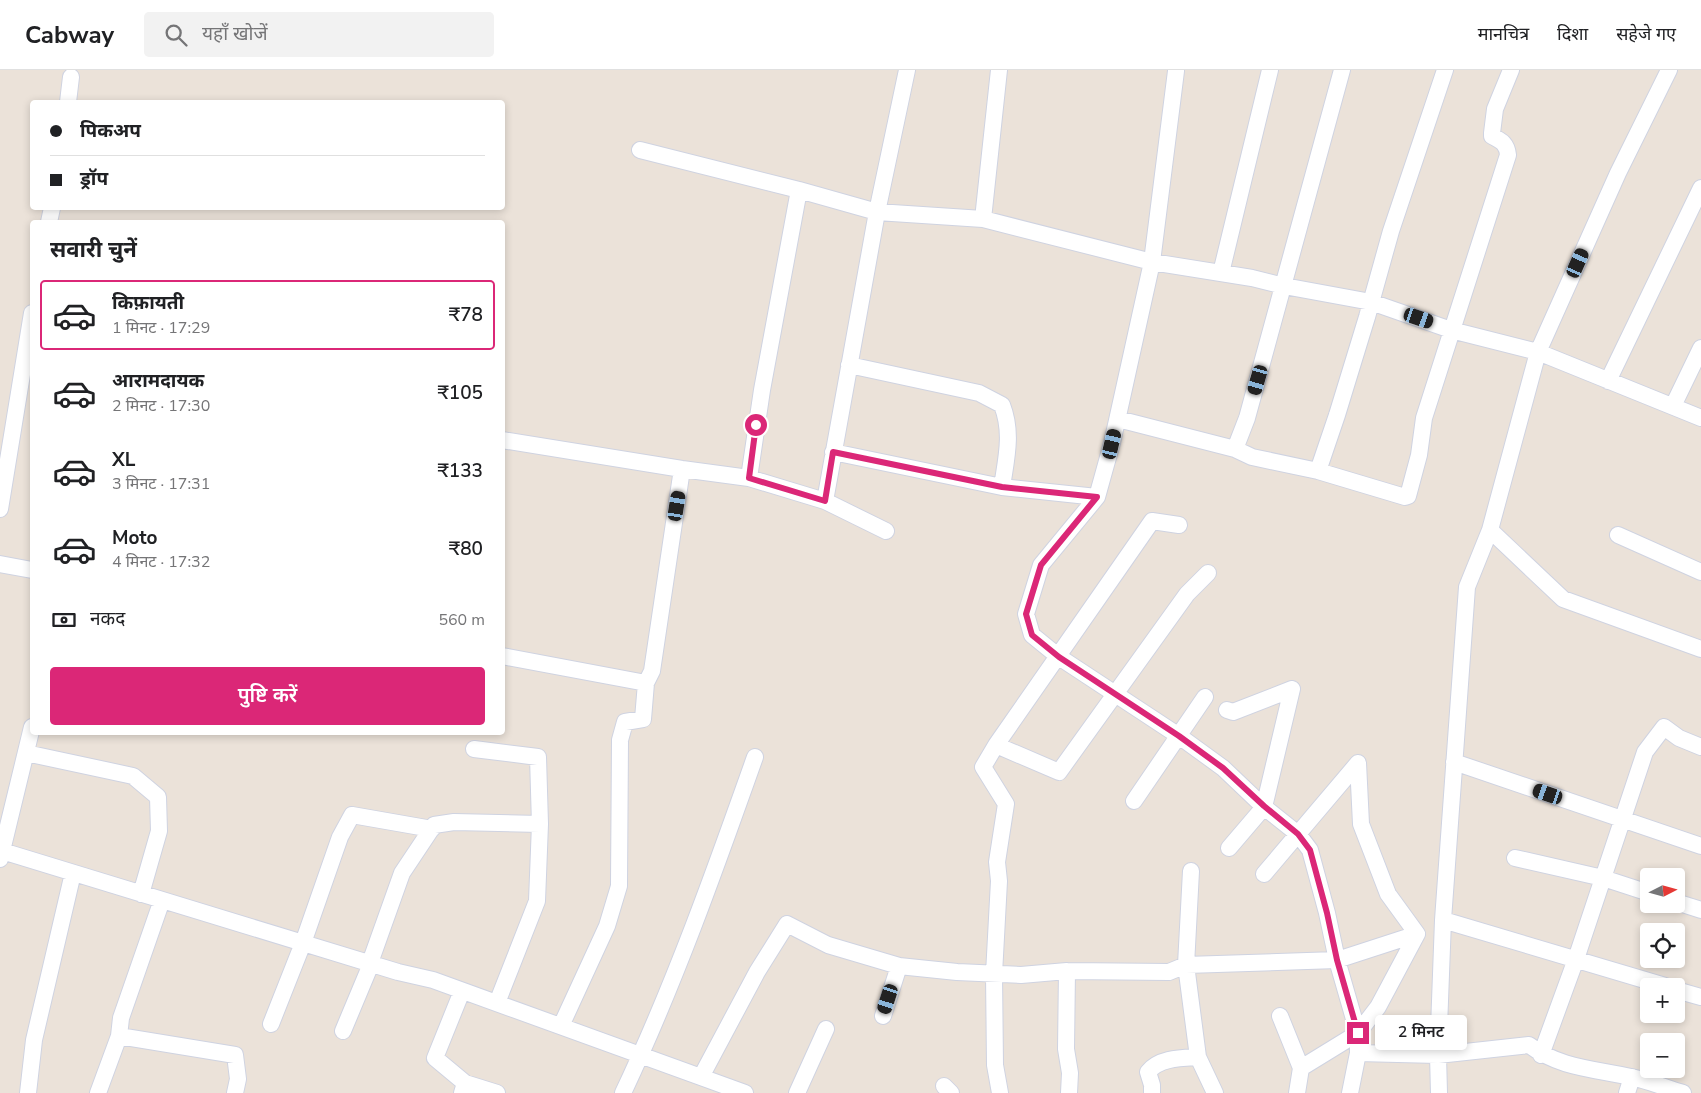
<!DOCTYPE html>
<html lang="hi">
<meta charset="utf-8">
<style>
:root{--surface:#fff;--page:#f2f2f2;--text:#202124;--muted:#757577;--line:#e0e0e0;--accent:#db2777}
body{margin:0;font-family:"Nunito Sans","Noto Sans Devanagari",sans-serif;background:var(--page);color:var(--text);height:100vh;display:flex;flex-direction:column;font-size:19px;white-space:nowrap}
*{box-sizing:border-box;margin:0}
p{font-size:16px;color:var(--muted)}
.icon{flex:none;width:28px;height:28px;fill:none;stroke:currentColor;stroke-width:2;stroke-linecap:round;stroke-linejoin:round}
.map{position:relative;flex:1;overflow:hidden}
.details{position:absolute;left:30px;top:150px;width:475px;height:515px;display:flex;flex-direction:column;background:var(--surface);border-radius:5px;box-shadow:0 2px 8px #0003}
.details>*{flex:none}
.hud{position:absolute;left:30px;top:30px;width:475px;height:110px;border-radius:5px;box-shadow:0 2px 8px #0003;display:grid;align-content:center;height:110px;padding:0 20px;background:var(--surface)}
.needle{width:32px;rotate:84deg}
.controls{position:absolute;left:1640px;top:798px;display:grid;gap:10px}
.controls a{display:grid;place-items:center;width:45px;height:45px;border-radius:5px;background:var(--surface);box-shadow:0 2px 8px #0003;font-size:25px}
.end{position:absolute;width:22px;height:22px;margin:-11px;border:6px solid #db2777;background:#fff;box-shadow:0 0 0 2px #fff}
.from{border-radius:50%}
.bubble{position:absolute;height:35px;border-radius:5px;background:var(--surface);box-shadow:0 2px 8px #0003;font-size:16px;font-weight:600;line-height:35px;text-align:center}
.car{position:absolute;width:15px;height:30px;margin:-15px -8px;border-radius:6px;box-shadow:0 0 4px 1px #0007;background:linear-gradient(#222 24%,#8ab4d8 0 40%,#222 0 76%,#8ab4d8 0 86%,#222 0)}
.hud b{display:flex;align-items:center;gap:18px;height:48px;font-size:19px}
.hud b+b{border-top:1px solid var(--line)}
.hud i{width:12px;height:12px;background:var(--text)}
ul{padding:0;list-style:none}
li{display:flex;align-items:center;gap:15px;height:70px;margin:0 10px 8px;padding:0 10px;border:2px solid transparent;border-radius:5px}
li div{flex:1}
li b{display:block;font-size:19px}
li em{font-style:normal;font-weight:600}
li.on{border-color:var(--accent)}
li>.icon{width:45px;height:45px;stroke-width:1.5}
h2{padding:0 20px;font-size:22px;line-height:60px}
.pay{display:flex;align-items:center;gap:12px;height:55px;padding:0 20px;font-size:19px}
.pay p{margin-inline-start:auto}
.action{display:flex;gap:10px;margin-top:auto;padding:10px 20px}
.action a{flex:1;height:58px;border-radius:5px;background:var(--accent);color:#fff;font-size:20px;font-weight:600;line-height:58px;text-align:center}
header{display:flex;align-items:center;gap:30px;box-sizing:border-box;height:70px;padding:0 25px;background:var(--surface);border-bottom:1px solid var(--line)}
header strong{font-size:24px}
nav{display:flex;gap:28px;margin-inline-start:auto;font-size:18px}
.search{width:350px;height:45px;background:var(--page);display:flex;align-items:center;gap:12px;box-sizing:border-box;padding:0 18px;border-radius:5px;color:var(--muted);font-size:19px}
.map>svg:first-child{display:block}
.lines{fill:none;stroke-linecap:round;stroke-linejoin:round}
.minor-casing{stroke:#cfd3e1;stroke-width:18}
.minor{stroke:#fff;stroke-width:16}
.route{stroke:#db2777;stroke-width:6}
</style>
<header>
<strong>Cabway</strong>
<div class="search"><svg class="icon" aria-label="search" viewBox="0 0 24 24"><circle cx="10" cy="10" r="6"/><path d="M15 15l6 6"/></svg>यहाँ खोजें</div>
<nav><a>मानचित्र</a><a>दिशा</a><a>सहेजे गए</a></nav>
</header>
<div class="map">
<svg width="1701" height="1023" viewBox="0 0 1701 1023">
<rect width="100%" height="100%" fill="#ebe2d9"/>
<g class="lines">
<defs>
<path id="minor" d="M 1176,1 L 1152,192 L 1112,373 L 1097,427 L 1041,495 L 1026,544 L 1032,565 L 1059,587 L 1179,666 L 1223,698 L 1264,737 L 1298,764 L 1310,780 L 1327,843 L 1337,890 L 1358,963 L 1358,983 L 1350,1023
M 68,32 L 71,7
M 640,80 L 799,120 L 877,142 L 983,149 L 1152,192 L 1252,208 L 1284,216 L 1371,232 L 1451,260 L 1538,282 L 1701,348
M 983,149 L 999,0
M 49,152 L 52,138
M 1221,203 L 1270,0
M 849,295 L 979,323 L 1002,335 C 1013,363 1006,389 1002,417
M 1608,311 L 1701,118
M 1673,336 L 1701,278
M 1118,349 L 1235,379 L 1252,387 L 1318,401 L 1405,427 L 1408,426 L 1419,385 L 1424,348 L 1508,85 C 1507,74 1502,71 1492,66 L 1492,63 L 1495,39 L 1511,0
M 502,370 L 682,399 L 749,408 L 825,431 L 886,461
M 1235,379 L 1247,348 L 1342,0
M 833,382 L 1002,417 L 1097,427
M 1318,401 L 1337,345 L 1367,247 L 1391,161 L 1445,0
M 749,408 L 762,320 L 799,120
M 825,431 L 877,142 L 907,0
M 0,439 L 32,243
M 1179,455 L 1152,451 L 996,675 L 1059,702 L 1187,524 L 1208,503
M 1490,460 L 1563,529 L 1701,579
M 1618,465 L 1701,502
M 0,494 L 32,500
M 502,586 L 646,613 L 652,601 L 682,399
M 1227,640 L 1233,642 L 1292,619
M 996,675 L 983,697 L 1006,734 L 997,792 L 999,811 L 994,904 L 995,995 L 1000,1023
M 474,679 L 538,687 L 540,754 L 537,831 L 497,933
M 26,683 L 133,706 L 158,727 L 159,761 L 141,824
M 1454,692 L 1701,776
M 1134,731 L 1205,627
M 1229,778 L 1264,737 L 1292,619
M 2,781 L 398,902 L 433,910 L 745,1023
M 1515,788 L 1603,808 L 1649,823
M 0,789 L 32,657
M 1191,801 L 1186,895 L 1198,987 L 1215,1023
M 1264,804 L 1358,693
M 1676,832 L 1701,840
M 1443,850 L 1665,916
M 1067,901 L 1066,979 L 1070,1003 L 1069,1023
M 1676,920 L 1701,927
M 883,946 L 899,896 L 957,902 L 1021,905 L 1067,901 L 1169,902 L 1186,895 L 1337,890 L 1417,864
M 1280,946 L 1301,998 L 1297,1023
M 271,954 L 303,873 L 340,767 L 352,745 L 432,759
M 561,956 L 607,856 L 619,816 L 620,670 L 625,652 L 643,649 L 646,613
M 343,961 L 371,894 L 371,890 L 402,803 L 434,755 L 454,752 L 540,754
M 119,966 L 235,985 L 238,1009 L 235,1023
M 1358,983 L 1438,985 L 1529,975 C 1559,998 1596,999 1631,1007 C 1649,1011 1666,1018 1683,1023
M 1541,985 L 1576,889 L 1645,682 L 1664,657 L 1679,668 L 1701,677
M 1301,998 L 1358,963 L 1378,937 L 1417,864 L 1388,824 L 1361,754 L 1358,693
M 701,1007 L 757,902 L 787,854 L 828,875 L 899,896
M 465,1013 L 497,1023
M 944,1016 L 951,1023
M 28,1023 L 34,970 L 73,803
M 98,1023 L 119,966 L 121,948 L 162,830
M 462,1023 L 465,1013 L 435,988 L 462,921
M 623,1023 C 674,915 715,800 755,687
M 797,1023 L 826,959
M 1152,1023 L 1152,1015 L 1148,1002 C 1159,988 1181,988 1198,987
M 1439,1023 L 1438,985 L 1443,850 L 1467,517 L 1490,460 L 1538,282 L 1618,103 L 1669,0
M 1627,1023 L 1632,1007"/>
</defs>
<use href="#minor" class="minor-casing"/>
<use href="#minor" class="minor"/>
</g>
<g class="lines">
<path class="route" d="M 756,355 L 749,408 L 825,431 L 833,382 L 1002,417 L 1097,427 L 1041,495 L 1026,544 L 1032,565 L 1059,587 L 1179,666 L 1223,698 L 1264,736 L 1298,764 L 1310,780 L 1327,843 L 1337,890 L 1358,963"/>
</g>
</svg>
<div class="controls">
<a><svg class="needle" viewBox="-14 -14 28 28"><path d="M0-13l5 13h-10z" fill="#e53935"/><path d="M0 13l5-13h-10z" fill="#757577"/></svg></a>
<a><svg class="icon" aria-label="locate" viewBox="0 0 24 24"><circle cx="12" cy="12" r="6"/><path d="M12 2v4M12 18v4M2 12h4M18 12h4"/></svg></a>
<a>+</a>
<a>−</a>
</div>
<i class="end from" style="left:756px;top:355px"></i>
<i class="end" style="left:1358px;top:963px"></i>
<div class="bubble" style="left:1375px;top:945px;width:92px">2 मिनट</div>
<i class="car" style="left:1578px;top:193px;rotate:24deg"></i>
<i class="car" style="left:1419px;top:248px;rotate:109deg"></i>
<i class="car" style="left:1258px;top:310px;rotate:196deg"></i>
<i class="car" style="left:1112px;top:374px;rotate:13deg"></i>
<i class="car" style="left:677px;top:436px;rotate:9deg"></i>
<i class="car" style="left:1548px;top:724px;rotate:289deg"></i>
<i class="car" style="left:888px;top:929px;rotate:198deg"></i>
<div class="hud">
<b><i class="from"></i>पिकअप</b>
<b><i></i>ड्रॉप</b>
</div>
<section class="details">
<h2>सवारी चुनें</h2>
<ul>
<li class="on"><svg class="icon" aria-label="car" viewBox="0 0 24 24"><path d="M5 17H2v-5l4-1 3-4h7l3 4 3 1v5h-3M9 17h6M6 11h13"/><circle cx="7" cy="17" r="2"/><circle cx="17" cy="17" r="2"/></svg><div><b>किफ़ायती</b><p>1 मिनट · 17:29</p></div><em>₹78</em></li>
<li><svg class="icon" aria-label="car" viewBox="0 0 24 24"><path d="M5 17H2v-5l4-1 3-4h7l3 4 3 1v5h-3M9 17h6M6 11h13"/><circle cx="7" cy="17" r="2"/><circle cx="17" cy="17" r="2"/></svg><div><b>आरामदायक</b><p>2 मिनट · 17:30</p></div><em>₹105</em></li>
<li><svg class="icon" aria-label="car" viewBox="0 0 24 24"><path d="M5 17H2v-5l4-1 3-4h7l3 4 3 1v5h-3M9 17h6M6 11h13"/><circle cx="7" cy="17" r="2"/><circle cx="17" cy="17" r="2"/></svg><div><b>XL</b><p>3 मिनट · 17:31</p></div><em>₹133</em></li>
<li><svg class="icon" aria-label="car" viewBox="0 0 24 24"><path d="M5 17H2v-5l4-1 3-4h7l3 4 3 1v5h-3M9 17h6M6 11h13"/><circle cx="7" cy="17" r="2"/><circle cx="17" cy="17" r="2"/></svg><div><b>Moto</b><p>4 मिनट · 17:32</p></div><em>₹80</em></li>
</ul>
<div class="pay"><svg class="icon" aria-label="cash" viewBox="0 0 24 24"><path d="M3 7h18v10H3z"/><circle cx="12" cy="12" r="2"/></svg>नकद<p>560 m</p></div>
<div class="action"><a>पुष्टि करें</a></div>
</section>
</div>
